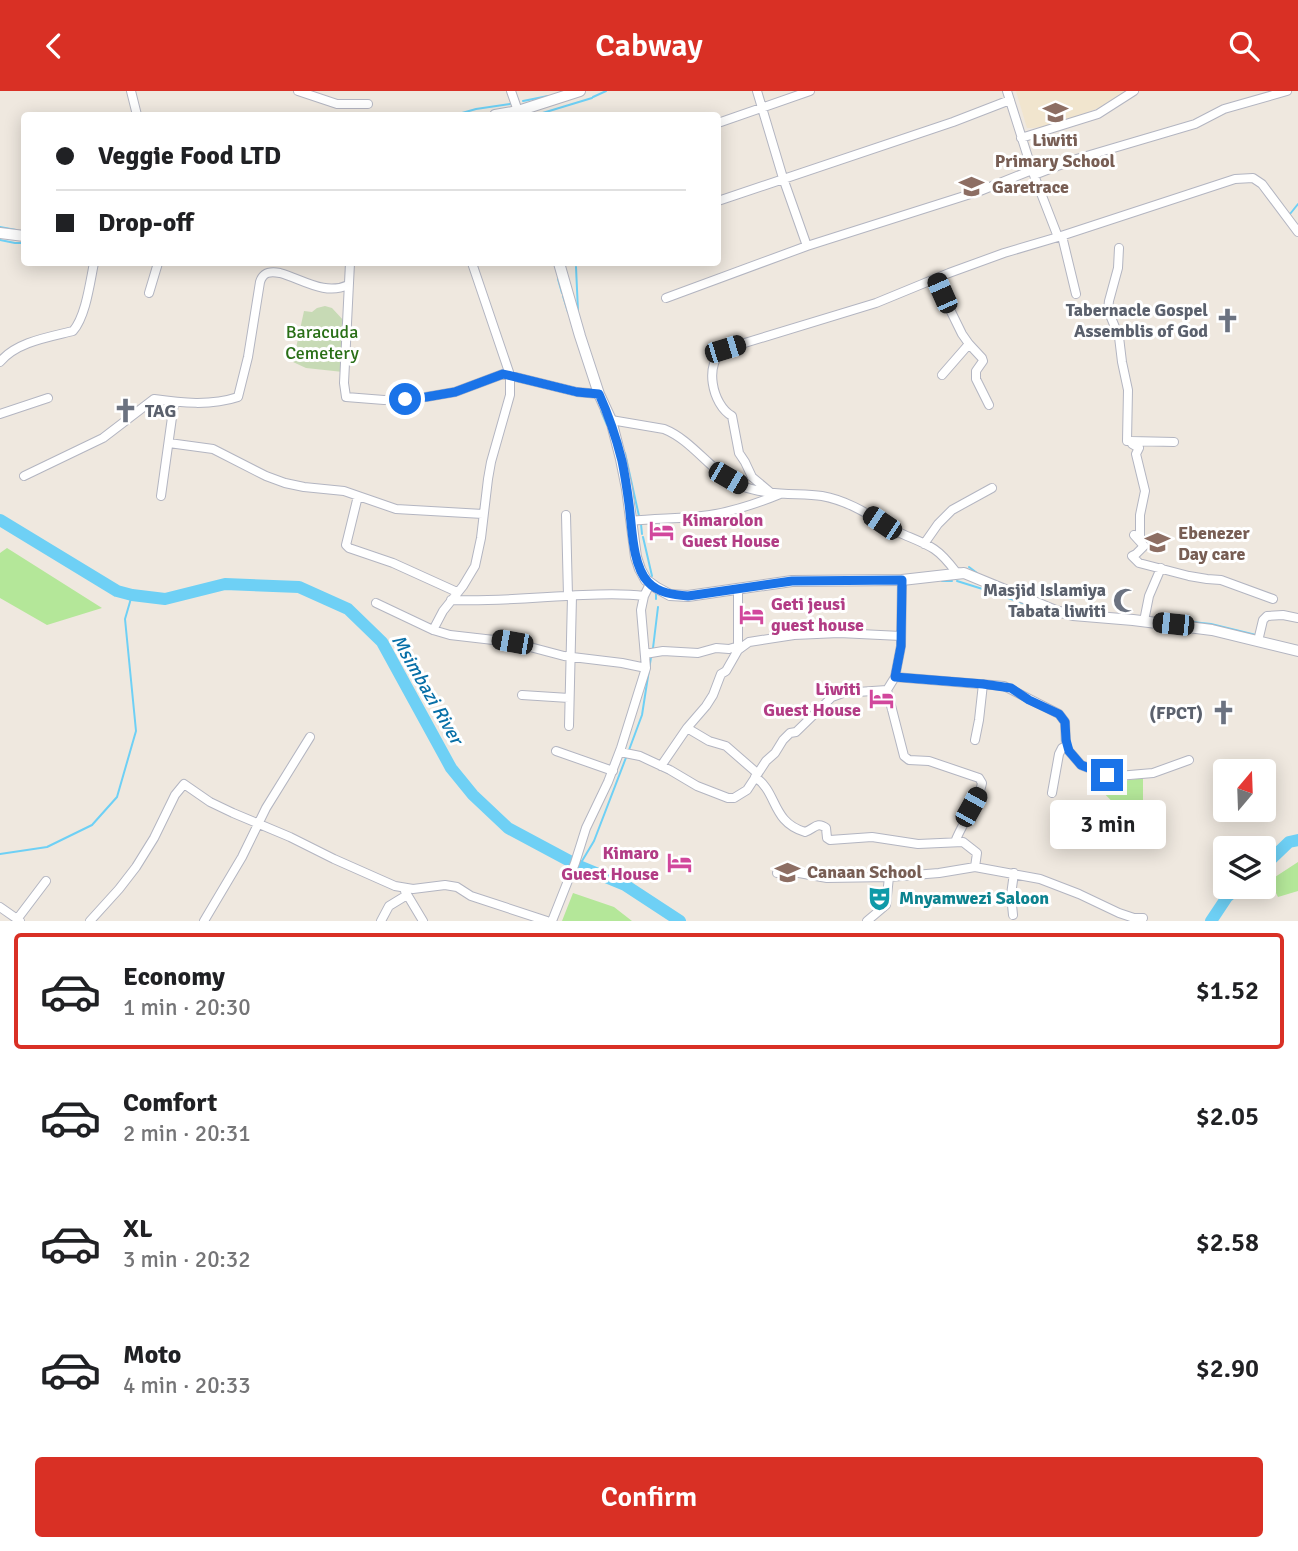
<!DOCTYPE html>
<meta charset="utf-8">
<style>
:root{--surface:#fff;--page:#f2f2f2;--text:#202124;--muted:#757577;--line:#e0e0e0;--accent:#d93025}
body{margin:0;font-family:Signika,sans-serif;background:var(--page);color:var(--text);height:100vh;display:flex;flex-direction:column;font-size:26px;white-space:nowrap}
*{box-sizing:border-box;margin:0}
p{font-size:23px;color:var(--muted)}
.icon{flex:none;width:38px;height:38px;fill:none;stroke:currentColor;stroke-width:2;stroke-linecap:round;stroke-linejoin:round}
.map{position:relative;height:830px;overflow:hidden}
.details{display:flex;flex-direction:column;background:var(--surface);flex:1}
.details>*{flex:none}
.top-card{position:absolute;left:21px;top:21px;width:700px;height:154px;border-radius:7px;box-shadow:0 4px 18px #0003;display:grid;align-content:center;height:154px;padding:0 35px;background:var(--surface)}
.needle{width:46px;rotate:19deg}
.controls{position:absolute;left:1213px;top:668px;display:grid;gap:14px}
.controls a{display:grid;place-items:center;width:63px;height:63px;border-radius:7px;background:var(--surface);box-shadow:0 4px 18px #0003;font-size:35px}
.end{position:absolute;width:32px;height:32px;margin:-16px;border:9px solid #1a73e8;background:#fff;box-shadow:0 0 0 4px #fff}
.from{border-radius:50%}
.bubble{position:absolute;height:49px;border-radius:7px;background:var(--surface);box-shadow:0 4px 18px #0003;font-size:23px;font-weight:600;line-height:49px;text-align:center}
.car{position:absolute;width:21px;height:42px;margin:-21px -10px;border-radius:9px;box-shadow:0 0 5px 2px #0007;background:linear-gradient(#222 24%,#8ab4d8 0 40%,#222 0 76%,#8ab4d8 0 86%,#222 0)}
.top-card b{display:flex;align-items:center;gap:24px;height:66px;font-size:26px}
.top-card b+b{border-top:2px solid var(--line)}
.top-card i{width:18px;height:18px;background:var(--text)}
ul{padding:12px 0 0;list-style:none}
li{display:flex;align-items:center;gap:21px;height:116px;margin:0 14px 10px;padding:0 21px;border:4px solid transparent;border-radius:7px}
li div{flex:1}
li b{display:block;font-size:26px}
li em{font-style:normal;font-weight:600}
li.on{border-color:var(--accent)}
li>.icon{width:63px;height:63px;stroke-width:1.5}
.button{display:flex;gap:14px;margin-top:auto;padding:14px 35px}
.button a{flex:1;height:80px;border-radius:7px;background:var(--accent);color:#fff;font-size:28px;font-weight:600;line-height:80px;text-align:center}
header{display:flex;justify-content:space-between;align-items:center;height:91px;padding:0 35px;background:var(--accent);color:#fff;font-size:32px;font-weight:600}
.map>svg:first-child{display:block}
.education{fill:#f1e5ce}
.green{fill:#b4e799}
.cemetery{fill:#c7dab5}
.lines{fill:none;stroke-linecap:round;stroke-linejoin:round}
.stream{stroke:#6ed0f5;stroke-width:2}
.river{stroke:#6ed0f5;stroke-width:12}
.street-casing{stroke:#b3b5c1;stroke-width:10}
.secondary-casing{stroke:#b3b5c1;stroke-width:12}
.street{stroke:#fff;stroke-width:8}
.secondary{stroke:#fff;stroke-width:10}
.route{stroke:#1a73e8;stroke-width:9}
.labels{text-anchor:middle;stroke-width:6;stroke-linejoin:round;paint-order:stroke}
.education-label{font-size:18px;font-weight:bold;fill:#785e54;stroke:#fff;text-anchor:start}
.worship-label{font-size:18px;font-weight:bold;fill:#5b616d;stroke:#fff;text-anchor:end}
.park-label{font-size:18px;fill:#296f17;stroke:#fff}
.hotel-label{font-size:18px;font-weight:bold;fill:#b23c85;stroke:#fff;text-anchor:start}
.culture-label{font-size:18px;font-weight:bold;fill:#0d838f;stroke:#fff;text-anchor:start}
.water-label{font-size:19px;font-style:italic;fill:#076fa7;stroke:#fff}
</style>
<header><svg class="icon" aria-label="back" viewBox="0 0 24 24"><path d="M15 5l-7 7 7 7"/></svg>Cabway<svg class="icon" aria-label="search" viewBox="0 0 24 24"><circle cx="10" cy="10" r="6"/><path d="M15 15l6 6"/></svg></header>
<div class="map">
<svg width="1298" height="830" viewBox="0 0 1298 830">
<rect width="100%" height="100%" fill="#efe8df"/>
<path class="education" d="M 1016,0 L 1128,0 L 1098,17 L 1077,26 L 1048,35 L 1033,37 L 1027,37 Z"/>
<path class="green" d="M 7,457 L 102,517 L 47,534 L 0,507 L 0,462 Z
M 1143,687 L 1143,731 L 1134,733 L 1096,694 Z
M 1298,771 L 1298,800 L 1278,806 L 1271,792 L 1275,786 Z
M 573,802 L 614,816 L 632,830 C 608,830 585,830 562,830 Z"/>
<path class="cemetery" d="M 325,215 L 332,217 L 344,230 L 343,281 L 306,277 L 293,271 L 304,220 L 312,221 L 317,217 Z"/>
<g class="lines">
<path class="stream" d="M 593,6 L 606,0
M 523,10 L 548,5
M 455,24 L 476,18 L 510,13
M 536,24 L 592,7
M 1290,123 L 1298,113
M 0,136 L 16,139
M 0,149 L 15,152 L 24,152
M 576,176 L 578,220
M 558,188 L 562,202
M 563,205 L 568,221
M 601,320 L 607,334
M 625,362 L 639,425
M 641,433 L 642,443
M 643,446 L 652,485
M 969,476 L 977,482
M 942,490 L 952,490
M 957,490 L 1005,505
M 656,501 L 656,508
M 1008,507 L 1028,514
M 1173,529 L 1211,533 L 1256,544
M 653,557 L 658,516
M 629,659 L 642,624 L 651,566
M 0,763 L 47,756 L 92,734 L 117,706 L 136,640 L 125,528 L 132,504
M 579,775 L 594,750 L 627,664"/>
<path class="river" d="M 0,429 L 117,500 L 132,504 L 165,508 L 225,493 L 299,496 L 348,518 L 382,551 L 451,677 L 473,704 L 508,737 L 579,775 L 625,794 L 680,830
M 1264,775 L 1289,751 L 1298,749
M 1211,830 L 1227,806 L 1239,796"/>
<defs>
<path id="street" d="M 131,0 L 137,24
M 298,0 L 337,13 L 368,13
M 511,0 L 518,20
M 757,0 L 783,87 L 807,155
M 1007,0 L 1032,79 L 1058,146
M 718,32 L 810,0
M 1021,47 L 1098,23 L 1134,0
M 1034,84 L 1073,69 L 1195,33 L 1224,18 L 1287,0
M 718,110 L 953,31 L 1010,9
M 1062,145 L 1076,203
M 1119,157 L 1118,177 L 1109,210 L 1108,219 L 1119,246 L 1122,271 L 1128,299 L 1127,350 L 1131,350 L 1132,353 L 1139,357 L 1136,363 L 1145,400 L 1140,424 L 1140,445 L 1134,444 L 1144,455 L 1136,463 L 1132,465 L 1139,472 L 1189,485 L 1207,488 L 1221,489 L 1273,508
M 350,172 L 344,292 L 346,306 L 384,309 L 426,306 L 455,301 L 503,283 L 577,301 L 599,303
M 935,188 L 962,243 L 969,253 L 982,267 L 983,270 L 976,280 L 976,288 L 989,314
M 149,202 L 158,172
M 666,207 L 807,155 L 980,100 L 1032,79
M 0,271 C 16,251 49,246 73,240 C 86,225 90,191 94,172
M 942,284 L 969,253
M 0,323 L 48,307
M 611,329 L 664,338 C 694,350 712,383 742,395 C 767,405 797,402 822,405 C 851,410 875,428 900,442 C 911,447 923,451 934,458 C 943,464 950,473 956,481 L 961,482
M 1131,350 L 1174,351
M 169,352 L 213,358 L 266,385 L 285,392 L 304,396 L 344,400 L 396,418 L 483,423
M 24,385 L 103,347 L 154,308 C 181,312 211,315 238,306 L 248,266 L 260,191 C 263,181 270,180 280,182 C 302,188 325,205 348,194
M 770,401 L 752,386 L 745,371 L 739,362 L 732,325 C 712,314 703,271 725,258 L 876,212 L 949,182 L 1004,162 L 1058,146 L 1235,88 L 1253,87 L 1262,93 L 1298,141
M 161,405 L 174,312
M 358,405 L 346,454 L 349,457 L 393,472 L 457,501
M 566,424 L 568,505
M 631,430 C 657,427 684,428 710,424 C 734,420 758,412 780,403
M 924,453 L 938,433 L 952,419 L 992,397
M 902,489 L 901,555 L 895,586 L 887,599 L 904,665 L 909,669 L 929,670 L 979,687 L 982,692 C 979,710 962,732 955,751
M 738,497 L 738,559
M 451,509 C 495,511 539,506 583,504 C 603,503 623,502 644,505
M 376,512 L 433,539 L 450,544 L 511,551 L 564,565 L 622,572 L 646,577
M 1144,530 L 1149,505 L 1161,477
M 433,539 L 443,520 L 463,495 L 475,475 L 481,447 L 488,388 L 491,371 L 510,304 L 510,284 L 472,172
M 1258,550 L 1263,529 L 1267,525 L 1283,524 L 1298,527
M 645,563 L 663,560 L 698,562 L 716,557 L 729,558 L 739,555
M 895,586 L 1004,595 L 1059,623 L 1065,631 L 1066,655 L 1069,660 L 1081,674 L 1107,684 L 1118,685 L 1153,682 L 1189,669
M 522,604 L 569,607
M 569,635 L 572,505
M 687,637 L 709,650 L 726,655 L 757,682
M 975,649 L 979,629 L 983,593
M 556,660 L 613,680
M 620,661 L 640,665 L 670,679 L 697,695 L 728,707 L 734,707 L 747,699 L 766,670 L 775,662 L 783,649 L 790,642 L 796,641 L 832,606 L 843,602 L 887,599
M 661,675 L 687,637 L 706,615 L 713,604 L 721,583 L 726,580 L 738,559 L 749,551 L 794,544 L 839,542 L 901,545
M 755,686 C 778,701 771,731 805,741 C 814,738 817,730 826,737 L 827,747 L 830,749 L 872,746 L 918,753 L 963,751 L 977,762 L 975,776
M 1052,702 L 1059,663 L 1062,657 L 1066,655
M 777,782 L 799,782 L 827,787 L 889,786 L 939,782 L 975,776 L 1040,788 L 1079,803 L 1119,822 L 1134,827 L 1143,827
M 405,800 L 423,830
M 0,816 L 20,830
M 1013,824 L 1011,804 L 1014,782
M 18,827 L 46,790
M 90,830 L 119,798 L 136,776 L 154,747 L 175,704 L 184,693 L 210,711 L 233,722 L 290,746 L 334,768 L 395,795 L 413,798 L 445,794 L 457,796 L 471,805 L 547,830
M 204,830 L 242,766 L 266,717 L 310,646
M 381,830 L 389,815 L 407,804
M 552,830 L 575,772 L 586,737 L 608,691 L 621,657 L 646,577 L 641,519 L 644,505 L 650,493
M 867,830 L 886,814 L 889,786"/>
<path id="secondary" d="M 495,24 L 518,20 L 580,0
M 0,142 L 24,145
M 559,172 L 580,245 L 599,303 L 611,329 L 621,368 L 627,398 L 636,466 L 640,478 L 646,489 L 657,497 L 670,504 L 688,505 L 792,490 L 902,489 L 964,482 L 1056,520 L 1073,524 L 1133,529 L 1212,539 L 1298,560"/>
</defs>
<use href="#street" class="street-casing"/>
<use href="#secondary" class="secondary-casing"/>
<use href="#street" class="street"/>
<use href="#secondary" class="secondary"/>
</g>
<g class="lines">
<path class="route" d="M 405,308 L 426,306 L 455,301 L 503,283 L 577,301 L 599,303 C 609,325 616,346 622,370 C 625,384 627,398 629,413 C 632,435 632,474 648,491 C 658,502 674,504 688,505 L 792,490 L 902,489 L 901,555 L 895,586 L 983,593 L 1011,597 L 1029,609 L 1059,623 L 1065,631 L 1066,649 L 1069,660 L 1081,674 L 1107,684"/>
</g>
<defs>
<symbol id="school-bare" viewBox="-9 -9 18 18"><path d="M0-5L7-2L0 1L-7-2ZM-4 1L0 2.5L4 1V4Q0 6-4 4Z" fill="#8d6e63" stroke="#fff" stroke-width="2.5" paint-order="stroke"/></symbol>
<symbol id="church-bare" viewBox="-9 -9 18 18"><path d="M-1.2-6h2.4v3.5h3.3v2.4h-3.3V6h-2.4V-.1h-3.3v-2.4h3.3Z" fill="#6b7280" stroke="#fff" stroke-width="2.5" paint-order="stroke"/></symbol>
<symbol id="hotel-bare" viewBox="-9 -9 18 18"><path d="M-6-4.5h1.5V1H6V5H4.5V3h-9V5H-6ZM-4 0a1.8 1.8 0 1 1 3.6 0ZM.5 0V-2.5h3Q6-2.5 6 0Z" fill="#d1479c" stroke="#fff" stroke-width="2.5" paint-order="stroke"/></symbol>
<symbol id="mosque-bare" viewBox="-9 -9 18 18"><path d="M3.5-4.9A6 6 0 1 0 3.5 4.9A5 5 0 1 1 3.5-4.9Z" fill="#6b7280" stroke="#fff" stroke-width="2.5" paint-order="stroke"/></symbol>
<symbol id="theatre-bare" viewBox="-9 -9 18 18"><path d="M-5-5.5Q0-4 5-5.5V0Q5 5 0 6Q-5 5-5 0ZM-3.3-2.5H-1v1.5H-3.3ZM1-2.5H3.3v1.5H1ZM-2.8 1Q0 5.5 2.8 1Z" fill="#0f9aa8" stroke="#fff" stroke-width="2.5" paint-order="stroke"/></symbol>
</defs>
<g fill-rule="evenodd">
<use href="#school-bare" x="1038" y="4" width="35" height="35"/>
<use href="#school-bare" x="954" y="78" width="35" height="35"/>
<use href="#church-bare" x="1210" y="212" width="35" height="35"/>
<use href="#church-bare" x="108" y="302" width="35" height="35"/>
<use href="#hotel-bare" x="644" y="422" width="35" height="35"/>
<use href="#school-bare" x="1140" y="434" width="35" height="35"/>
<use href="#mosque-bare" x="1108" y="492" width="35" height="35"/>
<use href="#hotel-bare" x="734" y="506" width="35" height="35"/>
<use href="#hotel-bare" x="864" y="590" width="35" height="35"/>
<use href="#church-bare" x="1206" y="604" width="35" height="35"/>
<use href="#hotel-bare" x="662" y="754" width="35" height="35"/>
<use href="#school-bare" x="770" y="764" width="35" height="35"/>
<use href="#theatre-bare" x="862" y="790" width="35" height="35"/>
</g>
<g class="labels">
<g class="education-label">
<text x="1055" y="55" text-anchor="middle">Liwiti<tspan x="1055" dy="21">Primary School</tspan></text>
<text x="992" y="102">Garetrace</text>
<text x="1178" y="448">Ebenezer<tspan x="1178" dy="21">Day care</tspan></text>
<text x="807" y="787">Canaan School</text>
</g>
<g class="worship-label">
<text x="1208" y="225">Tabernacle Gospel<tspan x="1208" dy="21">Assemblis of God</tspan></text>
<text x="145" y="326" text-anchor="start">TAG</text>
<text x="1106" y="505">Masjid Islamiya<tspan x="1106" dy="21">Tabata liwiti</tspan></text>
<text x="1203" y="628">(FPCT)</text>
</g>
<g class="park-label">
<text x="322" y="247">Baracuda<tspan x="322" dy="21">Cemetery</tspan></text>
</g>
<g class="hotel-label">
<text x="682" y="435">Kimarolon<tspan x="682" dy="21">Guest House</tspan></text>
<text x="771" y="519">Geti jeusi<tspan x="771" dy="21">guest house</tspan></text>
<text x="861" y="604" text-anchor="end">Liwiti<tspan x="861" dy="21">Guest House</tspan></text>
<text x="659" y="768" text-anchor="end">Kimaro<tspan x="659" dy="21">Guest House</tspan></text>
</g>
<g class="culture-label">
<text x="899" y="813">Mnyamwezi Saloon</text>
</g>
<g class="water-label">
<text transform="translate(428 598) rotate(60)" y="7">Msimbazi River</text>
</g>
</g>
</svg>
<div class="controls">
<a><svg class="needle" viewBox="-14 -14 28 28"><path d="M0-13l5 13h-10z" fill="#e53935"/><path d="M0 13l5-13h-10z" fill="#757577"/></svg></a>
<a><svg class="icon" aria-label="layers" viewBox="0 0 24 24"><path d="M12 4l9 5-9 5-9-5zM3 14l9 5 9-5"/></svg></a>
</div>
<i class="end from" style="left:405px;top:308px"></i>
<i class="end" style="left:1107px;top:684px"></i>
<div class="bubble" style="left:1050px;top:709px;width:116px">3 min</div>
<i class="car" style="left:942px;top:202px;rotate:336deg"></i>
<i class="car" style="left:725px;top:258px;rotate:73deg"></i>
<i class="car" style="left:728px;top:387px;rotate:120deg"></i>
<i class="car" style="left:882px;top:432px;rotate:304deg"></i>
<i class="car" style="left:1173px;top:533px;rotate:276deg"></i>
<i class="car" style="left:512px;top:551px;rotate:280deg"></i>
<i class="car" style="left:971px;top:716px;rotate:29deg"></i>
<div class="top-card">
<b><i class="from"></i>Veggie Food LTD</b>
<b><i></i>Drop-off</b>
</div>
</div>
<section class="details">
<ul>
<li class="on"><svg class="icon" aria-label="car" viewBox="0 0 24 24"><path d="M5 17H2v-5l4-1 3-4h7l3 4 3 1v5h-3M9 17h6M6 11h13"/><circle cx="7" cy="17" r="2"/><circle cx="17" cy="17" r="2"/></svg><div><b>Economy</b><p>1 min · 20:30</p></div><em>$1.52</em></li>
<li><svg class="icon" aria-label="car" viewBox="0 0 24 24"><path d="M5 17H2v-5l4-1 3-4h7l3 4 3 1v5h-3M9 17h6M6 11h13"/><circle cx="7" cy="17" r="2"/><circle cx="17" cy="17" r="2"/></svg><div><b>Comfort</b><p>2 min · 20:31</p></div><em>$2.05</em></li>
<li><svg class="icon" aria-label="car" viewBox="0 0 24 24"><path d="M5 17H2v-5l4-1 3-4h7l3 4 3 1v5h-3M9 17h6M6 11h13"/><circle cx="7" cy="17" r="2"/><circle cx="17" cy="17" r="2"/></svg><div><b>XL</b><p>3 min · 20:32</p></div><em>$2.58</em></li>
<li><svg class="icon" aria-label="car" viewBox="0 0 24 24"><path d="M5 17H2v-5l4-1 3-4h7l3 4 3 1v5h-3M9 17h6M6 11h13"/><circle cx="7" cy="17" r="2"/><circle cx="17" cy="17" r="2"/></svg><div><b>Moto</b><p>4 min · 20:33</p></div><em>$2.90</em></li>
</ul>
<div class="button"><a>Confirm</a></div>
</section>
